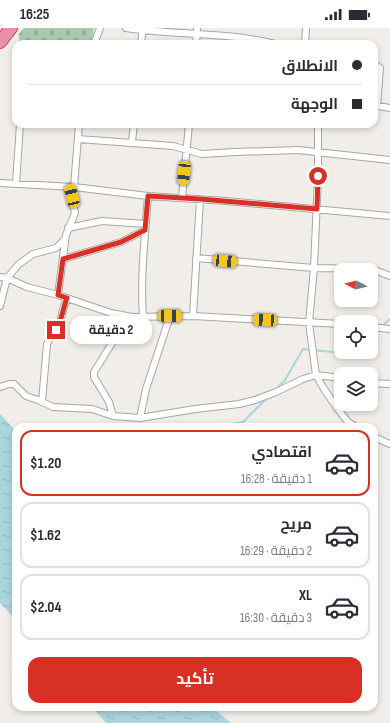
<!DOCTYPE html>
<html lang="ar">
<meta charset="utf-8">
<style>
:root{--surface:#fff;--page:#f2f2f3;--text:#2b2b33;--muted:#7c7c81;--line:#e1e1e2;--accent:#d93025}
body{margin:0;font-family:"Sofia Sans Condensed",Cairo,sans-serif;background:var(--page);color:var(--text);direction:rtl;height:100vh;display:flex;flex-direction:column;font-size:15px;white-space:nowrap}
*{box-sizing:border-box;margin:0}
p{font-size:13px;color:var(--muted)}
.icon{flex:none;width:22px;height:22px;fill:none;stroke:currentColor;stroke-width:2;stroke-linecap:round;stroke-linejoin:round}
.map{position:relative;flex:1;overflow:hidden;direction:ltr}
.sheet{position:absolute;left:12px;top:395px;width:366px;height:288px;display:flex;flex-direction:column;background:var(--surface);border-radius:12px;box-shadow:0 2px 6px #0003;direction:rtl}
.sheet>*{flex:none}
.banner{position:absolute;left:12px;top:12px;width:366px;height:88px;border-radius:12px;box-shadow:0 2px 6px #0003;direction:rtl;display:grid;align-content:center;height:88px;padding:0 16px;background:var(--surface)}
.needle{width:26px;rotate:277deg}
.controls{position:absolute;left:334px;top:235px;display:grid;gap:8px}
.controls a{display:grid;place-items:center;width:44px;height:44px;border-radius:8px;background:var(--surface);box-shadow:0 2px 6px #0003;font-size:20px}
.end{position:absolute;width:18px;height:18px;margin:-9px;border:5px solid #d93025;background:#fff;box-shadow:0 0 0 2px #fff}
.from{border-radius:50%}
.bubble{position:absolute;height:28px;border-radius:12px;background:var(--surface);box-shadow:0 2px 6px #0003;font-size:13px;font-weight:700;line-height:28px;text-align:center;direction:rtl}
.car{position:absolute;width:12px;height:24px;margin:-12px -6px;border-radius:5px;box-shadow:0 0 3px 1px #0007;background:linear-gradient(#f5c518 24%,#345 0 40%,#f5c518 0 76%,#345 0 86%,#f5c518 0)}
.banner b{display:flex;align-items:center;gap:14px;height:38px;font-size:15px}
.banner b+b{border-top:1px solid var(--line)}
.banner i{width:10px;height:10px;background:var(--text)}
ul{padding:7px 0 0;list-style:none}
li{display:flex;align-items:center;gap:12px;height:66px;margin:0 8px 6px;padding:0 8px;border:2px solid var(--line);border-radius:12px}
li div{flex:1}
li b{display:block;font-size:15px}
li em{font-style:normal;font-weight:700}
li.selected{border-color:var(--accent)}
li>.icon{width:36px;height:36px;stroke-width:1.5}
.action{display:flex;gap:8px;margin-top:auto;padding:8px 16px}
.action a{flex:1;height:46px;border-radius:12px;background:var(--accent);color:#fff;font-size:16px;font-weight:700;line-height:46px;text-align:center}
.status{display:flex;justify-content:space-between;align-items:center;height:28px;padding:0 20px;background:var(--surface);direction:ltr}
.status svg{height:11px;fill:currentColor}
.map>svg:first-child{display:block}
.cemetery{fill:url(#cemetery-stones)}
.water{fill:url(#water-ripples)}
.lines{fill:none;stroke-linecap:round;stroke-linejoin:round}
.stream{stroke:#abd5dd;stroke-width:2}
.street-casing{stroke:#a6a6a6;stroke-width:8}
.highway-casing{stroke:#d82d74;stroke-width:14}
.street{stroke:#fff;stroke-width:6}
.highway{stroke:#e693a8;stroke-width:12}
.route{stroke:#d93025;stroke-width:5}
</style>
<div class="status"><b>16:25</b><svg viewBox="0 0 49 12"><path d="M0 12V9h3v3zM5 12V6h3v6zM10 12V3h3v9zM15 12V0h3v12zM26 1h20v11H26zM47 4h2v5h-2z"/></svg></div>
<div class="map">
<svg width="390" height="695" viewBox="0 0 390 695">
<defs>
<pattern id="cemetery-stones" width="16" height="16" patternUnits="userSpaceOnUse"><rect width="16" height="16" fill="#aacaad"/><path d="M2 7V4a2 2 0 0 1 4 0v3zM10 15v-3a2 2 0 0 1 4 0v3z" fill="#92ad95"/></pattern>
<pattern id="water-ripples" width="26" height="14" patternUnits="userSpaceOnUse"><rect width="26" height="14" fill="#abd5dd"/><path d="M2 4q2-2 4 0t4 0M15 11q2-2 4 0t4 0" fill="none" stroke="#93b7bd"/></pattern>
</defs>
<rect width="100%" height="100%" fill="#f1eee9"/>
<path class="cemetery" d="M 24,0 L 94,0 L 91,16 L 19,16 L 19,6 Z"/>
<path class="water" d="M 0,386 L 16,403 L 16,592 L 0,575 Z
M 92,679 L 212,679 L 231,695 L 106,695 Z"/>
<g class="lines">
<path class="stream" d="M 382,298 L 390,291
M 371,306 L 377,302
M 274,363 L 285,352 L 303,321 L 352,326 L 354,324
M 136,399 L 138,396 L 166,396 L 200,399
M 214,399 L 243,394 L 267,370"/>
<defs>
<path id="street" d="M 126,0 C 174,7 228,4 275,16
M 94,16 L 100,0
M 141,16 L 143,0
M 196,16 L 197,0
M 305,16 L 306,0
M 374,36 L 380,40 L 377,78
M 374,77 L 390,80
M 318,96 L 318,148 L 314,240 L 309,295 L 316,347 L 324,361 L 337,380 L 348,394 L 356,399
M 78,111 L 173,118 L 202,126 L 235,124 L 298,122 L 390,132
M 132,114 L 134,96
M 0,155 L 74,159 L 148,168 L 226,173 L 390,188
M 16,156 L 20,96
M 74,159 L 79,96
M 182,170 L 189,96
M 68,200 L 102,193 L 146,196
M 196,230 L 314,240 L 372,241 L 390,248
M 63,231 L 121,214 L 145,202
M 0,249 L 7,250 L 27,259 L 58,267 L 111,285 L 132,289 L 193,288 L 341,296
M 58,267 L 66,207 L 75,185 L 69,159
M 0,278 L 7,250 L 19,236 L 33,226 L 56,220 L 65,211
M 193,288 L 200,171
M 143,289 C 140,249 145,209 148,168
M 371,299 L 390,301
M 371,355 L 390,356
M 0,359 L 9,356 L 14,356 L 26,368 L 38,372 L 53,379 L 92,381 L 113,388 L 140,390 L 195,381 L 239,376 L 255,372 L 276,364 L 303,351 L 316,347 L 341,350
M 42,374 L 47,316 L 52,306 L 59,299 L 63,282 L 67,270
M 113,388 L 109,374 L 94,349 L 94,344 L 114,312 L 132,289
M 140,390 L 146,361 L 170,288
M 374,409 L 390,416"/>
<path id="highway" d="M 0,14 L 11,0"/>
</defs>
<use href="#street" class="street-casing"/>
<use href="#highway" class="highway-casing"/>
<use href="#street" class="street"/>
<use href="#highway" class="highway"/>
</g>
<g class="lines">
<path class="route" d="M 56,302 C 60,298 64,277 67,270 L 58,267 L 63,231 L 121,214 L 145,202 L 148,168 L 200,171 L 317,181 L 318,148"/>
</g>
</svg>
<div class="controls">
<a><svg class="needle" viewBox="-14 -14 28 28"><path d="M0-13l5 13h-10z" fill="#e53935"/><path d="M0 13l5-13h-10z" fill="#7c7c81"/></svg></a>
<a><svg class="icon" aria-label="locate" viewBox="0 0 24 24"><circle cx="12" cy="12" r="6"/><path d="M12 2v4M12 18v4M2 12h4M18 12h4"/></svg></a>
<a><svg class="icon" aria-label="layers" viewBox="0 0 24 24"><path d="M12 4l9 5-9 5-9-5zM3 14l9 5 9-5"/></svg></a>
</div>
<i class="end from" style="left:318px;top:148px"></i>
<i class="end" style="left:56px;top:302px"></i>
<div class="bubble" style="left:70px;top:288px;width:82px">2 دقيقة</div>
<i class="car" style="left:184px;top:145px;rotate:186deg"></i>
<i class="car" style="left:72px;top:168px;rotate:346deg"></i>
<i class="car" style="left:225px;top:233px;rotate:95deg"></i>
<i class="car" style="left:170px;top:288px;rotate:91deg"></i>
<i class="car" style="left:265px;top:292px;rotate:273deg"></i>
<div class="banner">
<b><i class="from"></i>الانطلاق</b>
<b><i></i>الوجهة</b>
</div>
<section class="sheet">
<ul>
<li class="selected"><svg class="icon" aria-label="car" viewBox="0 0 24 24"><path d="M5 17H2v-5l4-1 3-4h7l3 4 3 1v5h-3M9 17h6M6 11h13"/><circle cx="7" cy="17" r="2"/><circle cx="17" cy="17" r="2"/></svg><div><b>اقتصادي</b><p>1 دقيقة · 16:28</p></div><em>$1.20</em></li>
<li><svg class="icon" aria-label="car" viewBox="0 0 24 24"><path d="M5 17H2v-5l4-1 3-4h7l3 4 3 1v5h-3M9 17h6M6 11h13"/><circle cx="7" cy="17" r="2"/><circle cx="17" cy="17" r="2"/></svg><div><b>مريح</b><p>2 دقيقة · 16:29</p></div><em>$1.62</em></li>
<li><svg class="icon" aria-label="car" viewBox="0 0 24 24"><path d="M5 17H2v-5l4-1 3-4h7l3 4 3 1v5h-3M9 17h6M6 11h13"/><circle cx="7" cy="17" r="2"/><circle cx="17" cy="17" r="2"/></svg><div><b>XL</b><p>3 دقيقة · 16:30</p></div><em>$2.04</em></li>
</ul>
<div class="action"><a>تأكيد</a></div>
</section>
</div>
